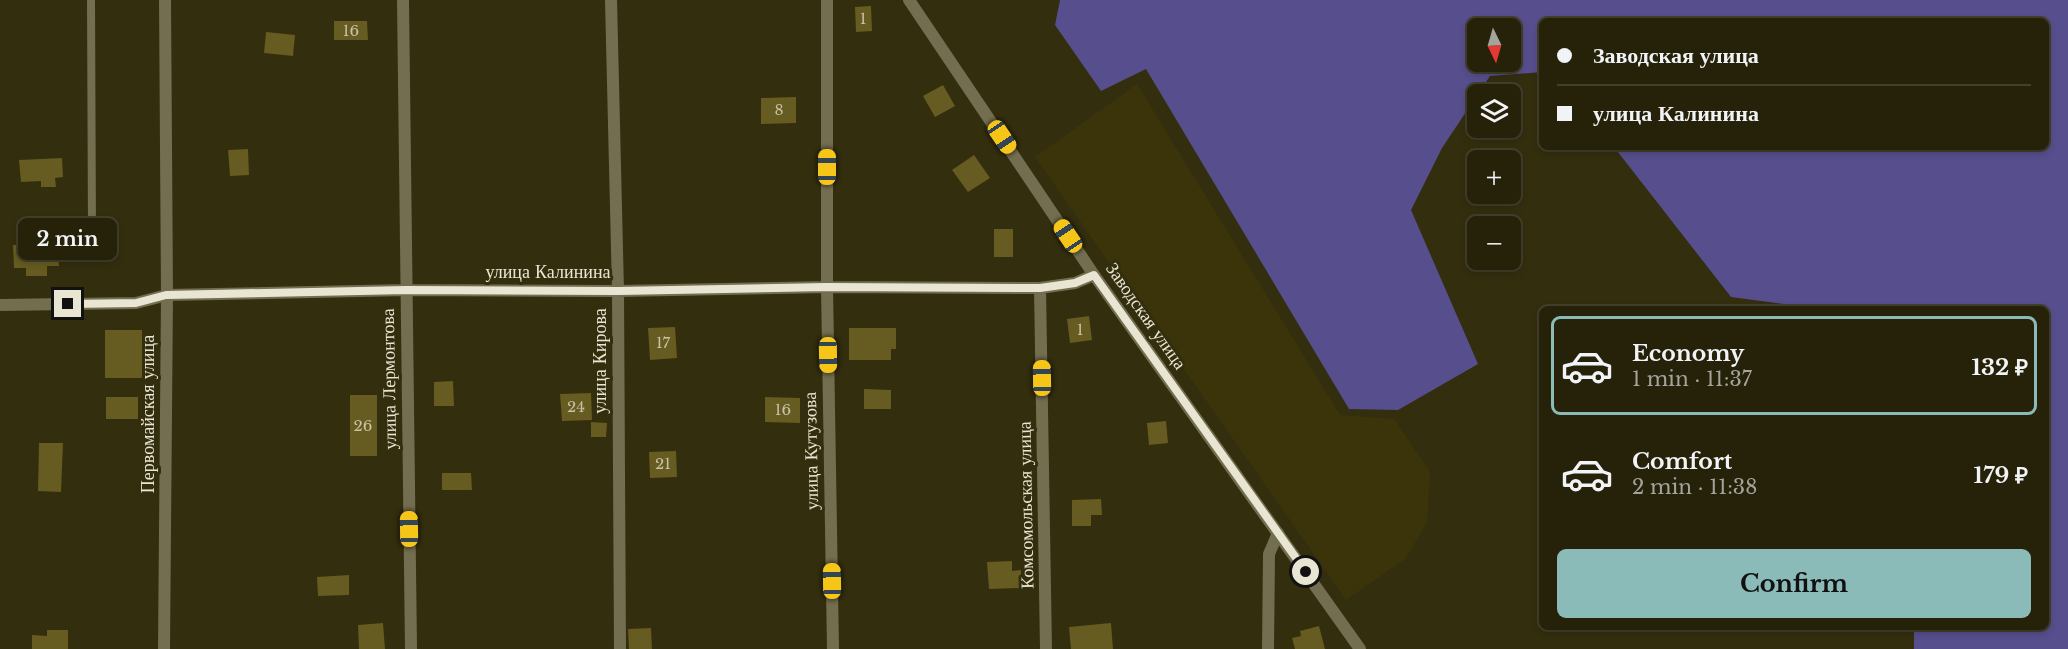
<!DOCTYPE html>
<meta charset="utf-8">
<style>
:root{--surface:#26220a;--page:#2e2a13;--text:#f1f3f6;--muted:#a4a49c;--line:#423f2b;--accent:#8bbbb9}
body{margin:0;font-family:"Libre Baskerville",serif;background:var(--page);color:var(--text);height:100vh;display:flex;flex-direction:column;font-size:22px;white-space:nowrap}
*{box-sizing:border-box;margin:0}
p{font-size:20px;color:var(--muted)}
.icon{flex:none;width:33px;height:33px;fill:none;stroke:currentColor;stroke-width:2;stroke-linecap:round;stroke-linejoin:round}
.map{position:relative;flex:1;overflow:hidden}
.details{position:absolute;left:1539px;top:306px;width:510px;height:324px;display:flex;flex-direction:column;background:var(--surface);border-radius:9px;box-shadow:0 3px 9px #0003,0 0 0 2px var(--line)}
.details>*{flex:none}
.banner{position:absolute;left:1539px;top:18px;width:510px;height:132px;border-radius:9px;box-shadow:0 3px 9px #0003,0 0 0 2px var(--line);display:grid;align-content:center;height:132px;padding:0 18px;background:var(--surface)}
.needle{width:39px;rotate:175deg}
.controls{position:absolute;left:1467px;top:18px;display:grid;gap:12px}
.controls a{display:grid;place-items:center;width:54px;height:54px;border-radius:9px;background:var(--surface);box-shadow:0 3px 9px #0003,0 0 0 2px var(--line);font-size:30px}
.end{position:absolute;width:27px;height:27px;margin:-14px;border:8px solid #e8e6d3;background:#111;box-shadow:0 0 0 3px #111}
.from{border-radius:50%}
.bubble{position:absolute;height:42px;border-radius:9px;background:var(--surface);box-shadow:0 3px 9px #0003,0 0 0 2px var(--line);font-size:20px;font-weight:700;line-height:42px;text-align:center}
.car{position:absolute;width:18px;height:36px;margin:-18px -9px;border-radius:8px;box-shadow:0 0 4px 2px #0007;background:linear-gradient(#f5c518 24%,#345 0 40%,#f5c518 0 76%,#345 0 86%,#f5c518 0)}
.banner b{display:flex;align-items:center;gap:21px;height:57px;font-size:22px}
.banner b+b{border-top:2px solid var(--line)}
.banner i{width:15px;height:15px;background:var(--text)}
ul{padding:10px 0 0;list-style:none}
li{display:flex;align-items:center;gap:18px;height:99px;margin:0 12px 9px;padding:0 6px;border:3px solid transparent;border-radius:9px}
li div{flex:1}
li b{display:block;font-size:22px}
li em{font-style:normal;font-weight:700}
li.on{border-color:var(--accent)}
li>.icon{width:54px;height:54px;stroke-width:1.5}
.cta{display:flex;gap:12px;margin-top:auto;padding:12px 18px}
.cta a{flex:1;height:69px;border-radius:9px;background:var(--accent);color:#111;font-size:24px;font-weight:700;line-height:69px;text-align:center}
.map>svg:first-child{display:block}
.built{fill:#3b340a}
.forest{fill:#574e8d;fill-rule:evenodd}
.building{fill:#665b20}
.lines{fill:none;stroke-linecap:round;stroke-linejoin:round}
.service{stroke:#746e50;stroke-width:8}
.minor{stroke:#746e50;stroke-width:12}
.tertiary{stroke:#746e50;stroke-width:12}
.route{stroke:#e8e6d3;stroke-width:8}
.labels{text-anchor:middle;stroke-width:6;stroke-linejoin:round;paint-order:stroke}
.number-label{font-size:15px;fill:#c8c3a6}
.street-label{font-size:18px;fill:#e8e6d3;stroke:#332e0e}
</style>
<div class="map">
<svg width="2068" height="649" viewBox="0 0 2068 649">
<rect width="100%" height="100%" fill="#332e0e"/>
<path class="built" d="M 1137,84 L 1340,415 L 1394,419 L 1430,472 L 1427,523 L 1405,559 L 1346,600 L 1035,157 Z"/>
<path class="forest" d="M 1060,0 L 2068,0 L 2068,649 L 1914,649 L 1914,627 L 2046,627 L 2046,309 L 1820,309 L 1731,297 L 1614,147 L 2046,147 L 2046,21 L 1542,21 L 1542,72 L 1490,76 L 1442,148 L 1411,210 L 1478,364 L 1398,410 L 1349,409 L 1146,69 L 1101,91 L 1055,25 ZM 1478,28 L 1510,28 L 1510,62 L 1478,62 Z"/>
<path class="building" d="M 871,6 L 872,31 L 856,32 L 855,7 Z
M 334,21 L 367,21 L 368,40 L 334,40 Z
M 266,32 L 295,35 L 293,56 L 264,53 Z
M 943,85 L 955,106 L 935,117 L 923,96 Z
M 796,97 L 796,123 L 761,124 L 761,98 Z
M 248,149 L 249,175 L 230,176 L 228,150 Z
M 974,155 L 990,178 L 968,192 L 952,170 Z
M 62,158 L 63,177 L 55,178 L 56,187 L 41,187 L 41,181 L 21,182 L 19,160 Z
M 994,229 L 1013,229 L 1013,257 L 994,257 Z
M 58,244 L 59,266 L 47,266 L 47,276 L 26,276 L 26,268 L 14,268 L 13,245 Z
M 1089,316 L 1092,340 L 1070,343 L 1067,319 Z
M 675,327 L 677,358 L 650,360 L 648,328 Z
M 849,328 L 896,328 L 896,349 L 891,349 L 891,360 L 849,360 Z
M 105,330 L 142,330 L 142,378 L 105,378 Z
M 453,381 L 454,406 L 434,406 L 434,382 Z
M 864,389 L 891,390 L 891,409 L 864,409 Z
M 591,393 L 592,420 L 562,421 L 560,394 Z
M 350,395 L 377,395 L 377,456 L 350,456 Z
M 106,397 L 138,397 L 138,419 L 106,419 Z
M 765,397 L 800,398 L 800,423 L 765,422 Z
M 1166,421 L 1168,443 L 1149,445 L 1147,423 Z
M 591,422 L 607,423 L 606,437 L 591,437 Z
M 39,443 L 63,443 L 61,492 L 38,491 Z
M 676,451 L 677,477 L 650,478 L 649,452 Z
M 442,473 L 471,473 L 472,490 L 442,490 Z
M 1101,499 L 1102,515 L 1091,515 L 1091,526 L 1072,526 L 1072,500 Z
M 1012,561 L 1012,571 L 1021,570 L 1021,588 L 989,589 L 987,562 Z
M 349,575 L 349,595 L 318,596 L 317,577 Z
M 383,623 L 385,649 L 359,649 L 358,625 Z
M 1111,623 L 1113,649 L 1071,649 L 1069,627 Z
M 1319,626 L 1325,649 L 1295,649 L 1292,638 L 1301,636 L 1300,631 Z
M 651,628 L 652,649 L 629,649 L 628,629 Z
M 47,630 L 68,630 L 68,649 L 32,649 L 32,635 L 47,636 Z"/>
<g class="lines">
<path class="service" d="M 91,0 L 92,232"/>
<path class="minor" d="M 403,0 L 411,649
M 611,0 L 618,291 L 620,649
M 827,0 L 827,287 L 833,649
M 1040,288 L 1046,649
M 0,305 L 136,303 L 167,295 L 406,290 L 618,291 L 827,287 L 1040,288 L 1075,283 L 1094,275
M 1268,649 L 1269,554 L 1278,533"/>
<path class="tertiary" d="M 909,0 L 1094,275 L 1360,649
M 164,649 L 167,295 L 165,0"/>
</g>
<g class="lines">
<path class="route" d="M 68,304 L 136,303 L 166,295 L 406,290 L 618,291 L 826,287 L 1040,288 L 1075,283 L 1094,275 L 1306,572"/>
</g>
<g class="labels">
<g class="number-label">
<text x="863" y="24">1</text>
<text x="351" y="36">16</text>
<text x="779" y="115">8</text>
<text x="1080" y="335">1</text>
<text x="663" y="348">17</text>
<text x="576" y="412">24</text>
<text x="783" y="415">16</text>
<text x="363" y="431">26</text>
<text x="663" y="469">21</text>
</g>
<g class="street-label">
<text x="548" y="278">улица Калинина</text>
<text transform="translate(1146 316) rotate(55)" y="6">Заводская улица</text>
<text transform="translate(600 361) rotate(-90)" y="6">улица Кирова</text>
<text transform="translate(389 379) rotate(-91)" y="6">улица Лермонтова</text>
<text transform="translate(148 414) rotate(-90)" y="6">Первомайская улица</text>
<text transform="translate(811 451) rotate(-91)" y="6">улица Кутузова</text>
<text transform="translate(1026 505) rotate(-91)" y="6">Комсомольская улица</text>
</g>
</g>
</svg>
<div class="controls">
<a><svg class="needle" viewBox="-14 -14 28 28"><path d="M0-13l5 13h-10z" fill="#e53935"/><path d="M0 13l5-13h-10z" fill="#a4a49c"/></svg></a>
<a><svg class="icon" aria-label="layers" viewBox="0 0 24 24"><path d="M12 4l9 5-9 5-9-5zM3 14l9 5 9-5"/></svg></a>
<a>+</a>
<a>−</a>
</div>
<i class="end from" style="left:1306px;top:572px"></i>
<i class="end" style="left:68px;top:304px"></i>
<div class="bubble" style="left:18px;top:218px;width:99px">2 min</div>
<i class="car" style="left:1002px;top:137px;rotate:146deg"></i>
<i class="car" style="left:827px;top:167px;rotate:0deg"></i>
<i class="car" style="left:1068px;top:236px;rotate:326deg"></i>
<i class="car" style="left:828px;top:355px;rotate:179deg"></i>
<i class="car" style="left:1042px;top:378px;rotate:359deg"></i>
<i class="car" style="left:409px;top:529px;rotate:359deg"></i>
<i class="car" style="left:832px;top:581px;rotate:359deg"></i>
<div class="banner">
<b><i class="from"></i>Заводская улица</b>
<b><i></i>улица Калинина</b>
</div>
<section class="details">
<ul>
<li class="on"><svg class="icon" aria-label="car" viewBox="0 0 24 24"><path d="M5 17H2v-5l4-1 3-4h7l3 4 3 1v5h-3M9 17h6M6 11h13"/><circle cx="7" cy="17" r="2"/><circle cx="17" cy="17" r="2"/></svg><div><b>Economy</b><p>1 min · 11:37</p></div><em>132 ₽</em></li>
<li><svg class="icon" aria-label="car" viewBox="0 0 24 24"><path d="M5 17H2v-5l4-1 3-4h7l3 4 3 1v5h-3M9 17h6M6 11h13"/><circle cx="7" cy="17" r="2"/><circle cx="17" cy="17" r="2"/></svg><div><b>Comfort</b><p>2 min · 11:38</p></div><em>179 ₽</em></li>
</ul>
<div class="cta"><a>Confirm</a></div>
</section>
</div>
